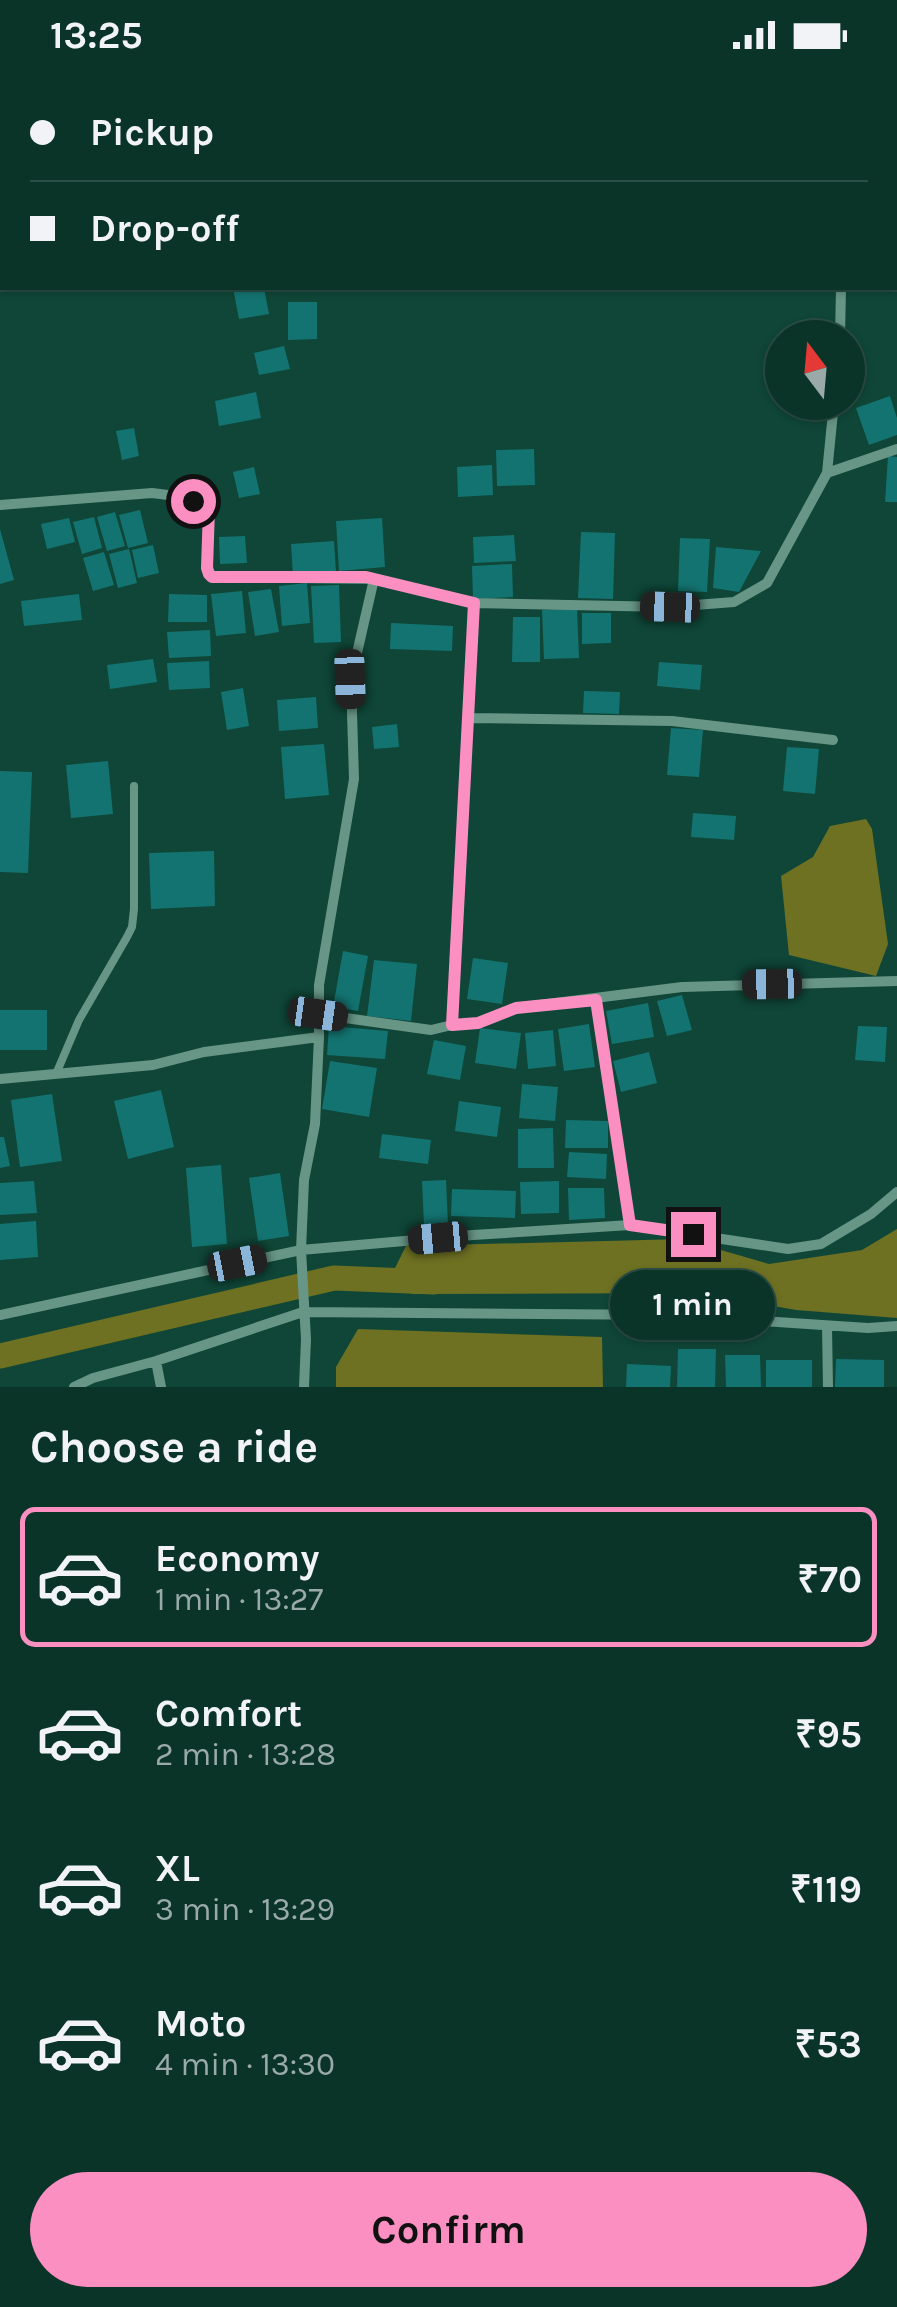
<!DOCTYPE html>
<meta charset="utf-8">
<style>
:root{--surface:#0b3429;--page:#143c31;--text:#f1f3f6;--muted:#9aaaa8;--line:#2b4f46;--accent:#fc8fc2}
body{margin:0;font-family:Karla,sans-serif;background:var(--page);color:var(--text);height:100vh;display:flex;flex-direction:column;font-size:38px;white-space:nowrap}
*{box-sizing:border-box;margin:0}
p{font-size:32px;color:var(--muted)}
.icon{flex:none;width:55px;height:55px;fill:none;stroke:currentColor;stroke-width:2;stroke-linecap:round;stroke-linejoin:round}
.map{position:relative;height:1317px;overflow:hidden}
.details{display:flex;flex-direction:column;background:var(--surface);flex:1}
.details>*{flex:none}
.guide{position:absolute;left:0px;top:0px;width:898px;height:220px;box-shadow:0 2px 8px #0004,0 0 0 2px var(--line);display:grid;align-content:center;height:220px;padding:0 30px;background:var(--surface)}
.needle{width:65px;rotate:344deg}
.controls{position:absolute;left:765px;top:250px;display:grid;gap:20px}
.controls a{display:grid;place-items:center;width:100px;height:100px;border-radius:50%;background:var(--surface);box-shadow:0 2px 8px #0004,0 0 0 2px var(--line);font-size:50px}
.end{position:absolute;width:45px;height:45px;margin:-22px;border:12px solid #fc8fc2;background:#111;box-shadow:0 0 0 5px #111}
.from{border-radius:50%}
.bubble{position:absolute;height:70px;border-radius:35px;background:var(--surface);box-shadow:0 2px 8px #0004,0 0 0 2px var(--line);font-size:32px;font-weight:700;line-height:70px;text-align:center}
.car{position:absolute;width:30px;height:60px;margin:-30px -15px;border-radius:12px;box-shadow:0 0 8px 2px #0007;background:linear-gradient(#222 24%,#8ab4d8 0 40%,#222 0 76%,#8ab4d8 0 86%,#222 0)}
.guide b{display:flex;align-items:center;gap:35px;height:95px;font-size:38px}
.guide b+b{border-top:2px solid var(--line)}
.guide i{width:25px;height:25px;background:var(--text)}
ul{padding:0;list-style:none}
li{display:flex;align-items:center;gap:30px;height:140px;margin:0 20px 15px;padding:0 10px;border:5px solid transparent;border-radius:15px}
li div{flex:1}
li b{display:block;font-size:38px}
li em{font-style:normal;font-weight:700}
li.on{border-color:var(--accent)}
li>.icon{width:90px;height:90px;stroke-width:1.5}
h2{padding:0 30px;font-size:45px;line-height:120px}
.cta{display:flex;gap:20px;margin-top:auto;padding:20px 30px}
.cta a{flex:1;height:115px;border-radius:60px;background:var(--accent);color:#111;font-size:40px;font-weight:700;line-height:115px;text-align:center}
.status{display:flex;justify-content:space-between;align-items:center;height:70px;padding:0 50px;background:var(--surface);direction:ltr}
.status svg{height:28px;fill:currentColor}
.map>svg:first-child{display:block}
.water{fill:#6e7122}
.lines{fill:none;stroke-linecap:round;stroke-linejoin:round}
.canal{stroke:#6e7122;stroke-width:25}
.building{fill:#137370}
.service{stroke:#679586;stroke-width:8}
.minor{stroke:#679586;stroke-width:10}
.route{stroke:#fc8fc2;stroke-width:12}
</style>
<div class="status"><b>13:25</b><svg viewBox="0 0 49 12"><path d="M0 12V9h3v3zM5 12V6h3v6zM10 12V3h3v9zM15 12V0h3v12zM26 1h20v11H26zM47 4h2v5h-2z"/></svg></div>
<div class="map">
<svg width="897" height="1317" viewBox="0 0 897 1317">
<rect width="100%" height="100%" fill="#0f4637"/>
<path class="water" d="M 866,749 L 872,759 L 888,874 L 876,906 L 789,885 L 781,806 L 813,787 L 830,756 Z
M 897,1159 L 897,1248 L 796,1240 L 698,1223 L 412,1224 L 392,1204 L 406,1176 L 683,1169 L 769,1194 L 862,1180 Z
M 358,1259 L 602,1267 L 603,1317 L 336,1317 L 336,1297 Z"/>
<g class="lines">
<path class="canal" d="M 0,1286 L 334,1208 L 434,1212"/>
</g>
<path class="building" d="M 233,218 L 264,218 L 269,244 L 239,249 Z
M 288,232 L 317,232 L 317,269 L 288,270 Z
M 284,276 L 290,299 L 259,305 L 254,283 Z
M 256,322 L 261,348 L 219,356 L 215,331 Z
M 890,326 L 897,348 L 897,365 L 869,375 L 856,338 Z
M 134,358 L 139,386 L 122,390 L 116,361 Z
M 534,379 L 535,415 L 497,416 L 496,380 Z
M 888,386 L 897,387 L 897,432 L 885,432 Z
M 492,395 L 493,425 L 458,427 L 457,397 Z
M 254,397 L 260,424 L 239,428 L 233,402 Z
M 140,440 L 148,473 L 128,478 L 119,445 Z
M 115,442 L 125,476 L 107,481 L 97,447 Z
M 94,447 L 102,478 L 82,484 L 73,452 Z
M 69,448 L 75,472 L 47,479 L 41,454 Z
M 382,448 L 385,497 L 339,501 L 336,451 Z
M 0,459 L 14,510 L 0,514 Z
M 581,462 L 615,463 L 613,529 L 578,528 Z
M 514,465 L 516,491 L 474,493 L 473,467 Z
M 245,466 L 247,493 L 220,494 L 219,467 Z
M 680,468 L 710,469 L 707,522 L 678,521 Z
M 334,471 L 336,502 L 293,505 L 291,474 Z
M 153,475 L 159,503 L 138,508 L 132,480 Z
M 716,477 L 761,481 L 739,522 L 713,518 Z
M 129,479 L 137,513 L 118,518 L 109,484 Z
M 104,482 L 114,515 L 93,521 L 83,488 Z
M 512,494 L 513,527 L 473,529 L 472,496 Z
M 307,513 L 310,553 L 282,556 L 279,516 Z
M 339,515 L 341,572 L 314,573 L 311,516 Z
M 271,519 L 279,562 L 255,566 L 248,522 Z
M 242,521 L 246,563 L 216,566 L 211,524 Z
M 79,524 L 82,550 L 24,556 L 21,531 Z
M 169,524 L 207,525 L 207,552 L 168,552 Z
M 577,538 L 579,588 L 544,589 L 542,540 Z
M 582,543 L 611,543 L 611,573 L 582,574 Z
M 513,547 L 540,547 L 540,592 L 512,592 Z
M 391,553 L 453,556 L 452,581 L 390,579 Z
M 210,560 L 211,586 L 169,588 L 167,562 Z
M 153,589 L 157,612 L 110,619 L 107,595 Z
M 209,591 L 210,618 L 169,620 L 167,593 Z
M 659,592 L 702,595 L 700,620 L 657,616 Z
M 243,618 L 249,656 L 227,660 L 221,622 Z
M 584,621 L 620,622 L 619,644 L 583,643 Z
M 316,627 L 318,658 L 279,661 L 277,630 Z
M 397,654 L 399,677 L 374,679 L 372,657 Z
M 671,658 L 703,660 L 699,707 L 667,705 Z
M 324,674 L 329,725 L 285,729 L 281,677 Z
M 787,677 L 819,679 L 815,724 L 783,721 Z
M 108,691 L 113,744 L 71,748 L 66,695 Z
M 0,701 L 32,702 L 28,803 L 0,802 Z
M 693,743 L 736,746 L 734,770 L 691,767 Z
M 214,781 L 215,836 L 151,839 L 149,783 Z
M 343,881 L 368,886 L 358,941 L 333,937 Z
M 473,888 L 508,893 L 502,934 L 467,929 Z
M 374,890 L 417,894 L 411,951 L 367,946 Z
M 682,925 L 692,960 L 667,966 L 657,931 Z
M 648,933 L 654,967 L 612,974 L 606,941 Z
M 0,940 L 47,940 L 47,980 L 0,980 Z
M 589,954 L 595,997 L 564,1001 L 558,959 Z
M 329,956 L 388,961 L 385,989 L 327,985 Z
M 858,956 L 887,957 L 885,992 L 855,990 Z
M 480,958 L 521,963 L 516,999 L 475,993 Z
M 553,960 L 556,996 L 528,999 L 525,963 Z
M 434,970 L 466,976 L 460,1010 L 427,1004 Z
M 649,982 L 657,1013 L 621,1022 L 613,991 Z
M 330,991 L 377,998 L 369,1047 L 322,1039 Z
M 522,1014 L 558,1017 L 555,1051 L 519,1048 Z
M 161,1020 L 174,1077 L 128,1089 L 114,1031 Z
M 52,1024 L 62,1091 L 20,1097 L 11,1030 Z
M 459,1031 L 501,1037 L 497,1067 L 455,1061 Z
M 566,1050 L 608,1051 L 608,1078 L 565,1078 Z
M 553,1058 L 554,1098 L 518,1098 L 518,1059 Z
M 382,1064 L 431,1070 L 428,1094 L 379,1088 Z
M 0,1067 L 4,1067 L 10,1096 L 0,1098 Z
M 569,1082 L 607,1084 L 606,1109 L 567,1107 Z
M 221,1095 L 227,1174 L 192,1177 L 186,1098 Z
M 280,1103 L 289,1166 L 258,1171 L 249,1108 Z
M 446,1110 L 448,1154 L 424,1155 L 422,1111 Z
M 34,1111 L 37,1143 L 0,1145 L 0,1113 Z
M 559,1111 L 559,1143 L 521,1144 L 520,1112 Z
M 568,1118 L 604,1118 L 605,1148 L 569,1150 Z
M 452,1119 L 516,1121 L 515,1148 L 451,1146 Z
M 36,1151 L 38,1187 L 0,1190 L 0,1154 Z
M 678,1279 L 716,1279 L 715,1317 L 677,1317 Z
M 725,1285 L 760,1285 L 761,1317 L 726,1317 Z
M 836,1289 L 884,1290 L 884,1317 L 835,1317 Z
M 766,1290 L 812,1290 L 812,1317 L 766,1317 Z
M 627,1294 L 671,1296 L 670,1317 L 626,1317 Z"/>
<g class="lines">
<path class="service" d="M 56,1004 L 79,950 L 127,867 L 132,857 L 134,839 L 134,716"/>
<path class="minor" d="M 841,2 L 841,0
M 0,138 L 2,139
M 840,268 L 841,218
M 827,403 L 834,332
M 0,435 L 152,423 L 176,426 L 209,439 L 207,498 L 209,504 L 213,507 L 374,509
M 469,648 L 672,651 L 833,670
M 596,929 L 630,1155
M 317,944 L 431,960 L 452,955 L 478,953 L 516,938 L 682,917 L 897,911
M 452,955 L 474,533
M 0,1009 L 153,995 L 204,982 L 319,967 L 319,915 L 354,709 L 351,609 L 374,509 L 474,533 L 669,537 L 734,532 L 767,513 L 827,403 L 897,379
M 0,1245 L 301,1180 L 473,1165 L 630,1155 L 788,1179 L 821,1174 L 871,1144 L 897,1122
M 827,1256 L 828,1317
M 156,1291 L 161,1317
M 74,1317 L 93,1308 L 156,1291 L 303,1242 L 673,1245 L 868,1258 L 897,1256
M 304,1317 L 306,1269 L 301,1180 L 304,1110 L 315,1054 L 319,967"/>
</g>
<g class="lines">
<path class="route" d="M 193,431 L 209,439 L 207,498 L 209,504 L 212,507 L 366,507 L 474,533 L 452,955 L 478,953 L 516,938 L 596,930 L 630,1155 L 693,1164"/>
</g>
</svg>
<div class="controls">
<a><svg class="needle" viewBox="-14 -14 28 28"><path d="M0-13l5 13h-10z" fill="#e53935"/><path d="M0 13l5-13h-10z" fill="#9aaaa8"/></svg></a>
</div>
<i class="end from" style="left:193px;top:431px"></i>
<i class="end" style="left:693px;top:1164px"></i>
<div class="bubble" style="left:610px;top:1200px;width:165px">1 min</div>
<i class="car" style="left:670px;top:537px;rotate:272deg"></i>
<i class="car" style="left:350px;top:609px;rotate:178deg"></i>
<i class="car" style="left:772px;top:914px;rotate:269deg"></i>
<i class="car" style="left:318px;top:944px;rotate:98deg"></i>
<i class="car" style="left:438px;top:1168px;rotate:265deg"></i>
<i class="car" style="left:237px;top:1193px;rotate:79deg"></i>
<div class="guide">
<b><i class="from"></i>Pickup</b>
<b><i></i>Drop-off</b>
</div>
</div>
<section class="details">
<h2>Choose a ride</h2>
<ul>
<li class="on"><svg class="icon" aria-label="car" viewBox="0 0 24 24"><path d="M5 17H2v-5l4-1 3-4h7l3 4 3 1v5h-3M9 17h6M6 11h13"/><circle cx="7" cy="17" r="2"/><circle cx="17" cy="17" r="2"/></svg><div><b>Economy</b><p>1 min · 13:27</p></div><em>₹70</em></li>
<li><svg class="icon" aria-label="car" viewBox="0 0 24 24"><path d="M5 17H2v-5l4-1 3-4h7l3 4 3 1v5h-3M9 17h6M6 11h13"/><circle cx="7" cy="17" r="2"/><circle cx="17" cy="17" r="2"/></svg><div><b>Comfort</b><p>2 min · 13:28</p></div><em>₹95</em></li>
<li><svg class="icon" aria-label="car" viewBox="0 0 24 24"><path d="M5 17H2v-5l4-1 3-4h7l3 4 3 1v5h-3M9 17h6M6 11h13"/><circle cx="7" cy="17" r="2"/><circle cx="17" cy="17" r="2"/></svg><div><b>XL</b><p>3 min · 13:29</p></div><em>₹119</em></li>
<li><svg class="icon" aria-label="car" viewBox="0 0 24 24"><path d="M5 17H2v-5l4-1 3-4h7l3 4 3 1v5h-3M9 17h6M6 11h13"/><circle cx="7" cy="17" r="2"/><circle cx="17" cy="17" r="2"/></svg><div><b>Moto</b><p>4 min · 13:30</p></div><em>₹53</em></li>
</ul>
<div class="cta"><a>Confirm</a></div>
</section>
